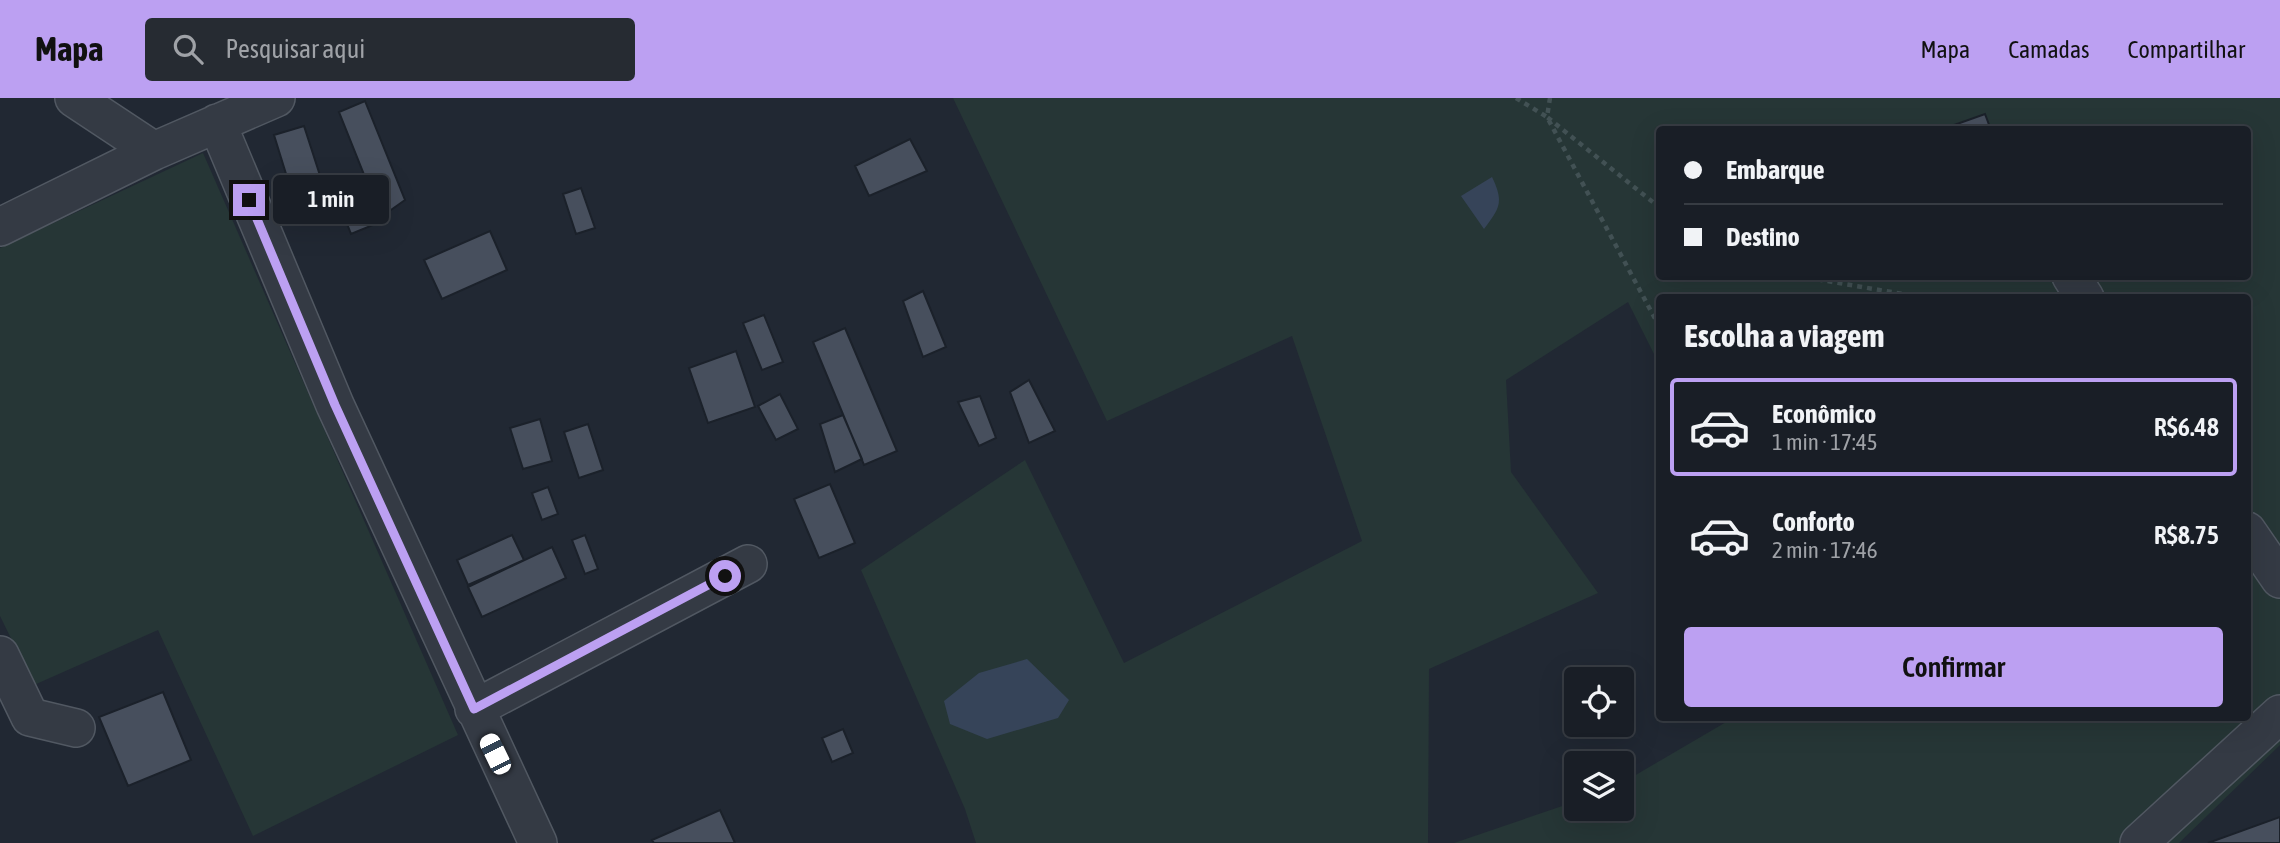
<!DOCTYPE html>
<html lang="pt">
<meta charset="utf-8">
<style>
:root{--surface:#191e26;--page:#262b32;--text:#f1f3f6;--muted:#9fa2a7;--line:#373c43;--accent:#bca0f2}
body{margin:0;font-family:"Asap Condensed",sans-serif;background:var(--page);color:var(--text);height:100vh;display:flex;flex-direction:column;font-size:26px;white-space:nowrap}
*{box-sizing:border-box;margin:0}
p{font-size:23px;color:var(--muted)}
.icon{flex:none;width:38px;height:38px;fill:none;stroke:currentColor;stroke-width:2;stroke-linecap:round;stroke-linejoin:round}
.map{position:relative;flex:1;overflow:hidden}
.side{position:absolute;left:1656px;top:196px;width:595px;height:427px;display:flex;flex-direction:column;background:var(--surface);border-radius:7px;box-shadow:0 7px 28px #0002,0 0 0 2px var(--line)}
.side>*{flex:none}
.banner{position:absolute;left:1656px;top:28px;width:595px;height:154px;border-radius:7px;box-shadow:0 7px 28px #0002,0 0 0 2px var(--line);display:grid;align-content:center;height:154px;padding:0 28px;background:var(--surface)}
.fabs{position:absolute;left:1564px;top:569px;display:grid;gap:14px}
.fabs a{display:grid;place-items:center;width:70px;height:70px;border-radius:7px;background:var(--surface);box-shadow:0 7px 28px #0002,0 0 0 2px var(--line);font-size:35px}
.end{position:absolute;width:32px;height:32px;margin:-16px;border:9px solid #bca0f2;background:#111;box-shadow:0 0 0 4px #111}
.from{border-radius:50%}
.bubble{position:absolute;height:49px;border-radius:7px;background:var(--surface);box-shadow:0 7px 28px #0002,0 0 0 2px var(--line);font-size:23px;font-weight:600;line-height:49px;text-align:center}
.car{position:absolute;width:21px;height:42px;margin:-21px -10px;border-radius:9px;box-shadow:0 0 5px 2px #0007;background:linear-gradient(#fff 24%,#345 0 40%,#fff 0 76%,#345 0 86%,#fff 0)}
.banner b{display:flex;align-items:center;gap:24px;height:66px;font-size:26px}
.banner b+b{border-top:2px solid var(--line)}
.banner i{width:18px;height:18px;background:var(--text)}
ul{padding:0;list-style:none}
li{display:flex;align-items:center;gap:21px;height:98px;margin:0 14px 10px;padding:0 14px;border:4px solid transparent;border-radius:7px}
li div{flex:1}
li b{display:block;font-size:26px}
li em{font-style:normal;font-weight:600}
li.on{border-color:var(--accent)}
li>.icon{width:63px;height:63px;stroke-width:1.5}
h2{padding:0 28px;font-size:32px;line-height:84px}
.cta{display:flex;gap:14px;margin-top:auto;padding:14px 28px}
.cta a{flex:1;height:80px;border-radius:7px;background:var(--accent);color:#111;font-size:28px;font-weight:600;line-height:80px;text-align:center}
header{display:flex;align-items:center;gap:42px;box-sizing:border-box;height:98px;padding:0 35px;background:var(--accent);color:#111}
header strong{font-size:33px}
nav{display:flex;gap:38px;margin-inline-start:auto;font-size:24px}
.search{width:490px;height:63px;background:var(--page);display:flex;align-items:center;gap:18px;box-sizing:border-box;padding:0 24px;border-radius:7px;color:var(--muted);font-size:26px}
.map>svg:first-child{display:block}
.green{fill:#263636;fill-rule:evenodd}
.water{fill:#364459}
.building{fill:#474f5d;stroke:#1b212a;stroke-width:2}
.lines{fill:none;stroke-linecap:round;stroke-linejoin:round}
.minor-casing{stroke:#515862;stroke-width:40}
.path{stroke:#425154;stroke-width:4.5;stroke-dasharray:5 5;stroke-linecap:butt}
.minor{stroke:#343a44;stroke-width:37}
.route{stroke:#bca0f2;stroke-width:9}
</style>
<header>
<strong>Mapa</strong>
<div class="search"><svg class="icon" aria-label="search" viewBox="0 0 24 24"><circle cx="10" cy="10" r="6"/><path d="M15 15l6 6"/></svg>Pesquisar aqui</div>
<nav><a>Mapa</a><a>Camadas</a><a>Compartilhar</a></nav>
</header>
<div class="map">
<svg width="2280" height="745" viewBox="0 0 2280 745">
<rect width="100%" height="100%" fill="#212833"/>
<path class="green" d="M 953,0 L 2280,0 L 2280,647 L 2179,745 L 1454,745 L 1577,703 L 1577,710 L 1622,710 L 1622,685 L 1733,620 L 2247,620 L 2247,200 L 1659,200 L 1659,266 L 1628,204 L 1506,282 L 1511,374 L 1598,495 L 1429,571 L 1428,745 L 976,745 L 965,711 L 861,472 L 1025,362 L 1124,565 L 1362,443 L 1292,238 L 1107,323 ZM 1659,32 L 2247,32 L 2247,178 L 1659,178 Z
M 203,55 L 458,637 L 253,738 L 158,532 L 34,587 L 0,518 L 0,150 Z"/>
<path class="water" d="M 1492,79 C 1504,104 1500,110 1484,131 L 1461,98 Z
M 1027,561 L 1069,602 L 1058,620 L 987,641 L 950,626 L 944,603 L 979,575 Z"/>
<path class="building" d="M 365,3 L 405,102 L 381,119 L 339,14 Z
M 1985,16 L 1991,32 L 1940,32 Z
M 304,28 L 326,96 L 295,105 L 274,37 Z
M 910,41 L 927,73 L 869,98 L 855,68 Z
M 357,84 L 373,127 L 351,136 L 334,92 Z
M 581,90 L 595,130 L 576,136 L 563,96 Z
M 490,133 L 507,172 L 442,201 L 424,162 Z
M 923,193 L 946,249 L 923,259 L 903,203 Z
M 764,217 L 783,264 L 762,272 L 743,225 Z
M 845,230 L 897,353 L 864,367 L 813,244 Z
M 736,253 L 755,309 L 708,325 L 689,270 Z
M 1029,282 L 1055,333 L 1029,345 L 1010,294 Z
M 780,296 L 798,331 L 776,342 L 758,308 Z
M 980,298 L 996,340 L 979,348 L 958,304 Z
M 843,317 L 862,361 L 835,374 L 820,326 Z
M 540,321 L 552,363 L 523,371 L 510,330 Z
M 588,326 L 603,372 L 579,380 L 564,334 Z
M 830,386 L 855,445 L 819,460 L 794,401 Z
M 548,389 L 558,416 L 542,422 L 532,395 Z
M 512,437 L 524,462 L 468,487 L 457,462 Z
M 585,437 L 598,471 L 585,476 L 572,442 Z
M 552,449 L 566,480 L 482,519 L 468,489 Z
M 163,594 L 191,662 L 128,688 L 99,619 Z
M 843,631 L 853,655 L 832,664 L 822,640 Z
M 720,712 L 735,745 L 654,745 L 652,742 Z
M 2280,719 L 2280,745 L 2208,745 Z"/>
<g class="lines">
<defs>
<path id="minor" d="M 74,0 L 154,53
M 217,25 L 335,307 L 538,745
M 0,129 L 154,53 L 276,0
M 2071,178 L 2085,200
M 2247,433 L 2280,481
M 0,557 L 30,619 L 76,630
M 474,611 L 748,466
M 2139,745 L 2280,616"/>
</defs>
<use href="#minor" class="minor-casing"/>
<path class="path" d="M 1516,0 L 1547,19 L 1659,228
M 1550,0 L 1547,19 L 1659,109
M 1798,178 L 1926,200"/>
<use href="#minor" class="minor"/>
</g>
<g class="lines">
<path class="route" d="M 249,102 L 335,307 L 474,611 L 725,478"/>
</g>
</svg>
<div class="fabs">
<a><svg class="icon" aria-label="locate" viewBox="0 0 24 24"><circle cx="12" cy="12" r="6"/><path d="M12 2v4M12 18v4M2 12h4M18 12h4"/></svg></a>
<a><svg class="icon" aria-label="layers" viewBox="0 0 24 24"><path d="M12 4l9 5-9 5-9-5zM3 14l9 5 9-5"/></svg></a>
</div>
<i class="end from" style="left:725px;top:478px"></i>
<i class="end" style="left:249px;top:102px"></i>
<div class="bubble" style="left:273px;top:77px;width:116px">1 min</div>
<i class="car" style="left:495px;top:656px;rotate:334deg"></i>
<div class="banner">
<b><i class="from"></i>Embarque</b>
<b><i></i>Destino</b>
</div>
<section class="side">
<h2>Escolha a viagem</h2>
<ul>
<li class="on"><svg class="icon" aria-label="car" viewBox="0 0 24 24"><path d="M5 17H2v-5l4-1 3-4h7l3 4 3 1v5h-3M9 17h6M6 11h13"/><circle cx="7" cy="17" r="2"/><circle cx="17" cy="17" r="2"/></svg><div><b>Econômico</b><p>1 min · 17:45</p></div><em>R$6.48</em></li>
<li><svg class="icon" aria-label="car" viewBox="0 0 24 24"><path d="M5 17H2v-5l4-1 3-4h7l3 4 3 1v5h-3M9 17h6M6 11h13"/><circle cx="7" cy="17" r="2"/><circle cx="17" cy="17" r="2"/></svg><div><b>Conforto</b><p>2 min · 17:46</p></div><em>R$8.75</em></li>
</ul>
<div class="cta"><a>Confirmar</a></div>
</section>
</div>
